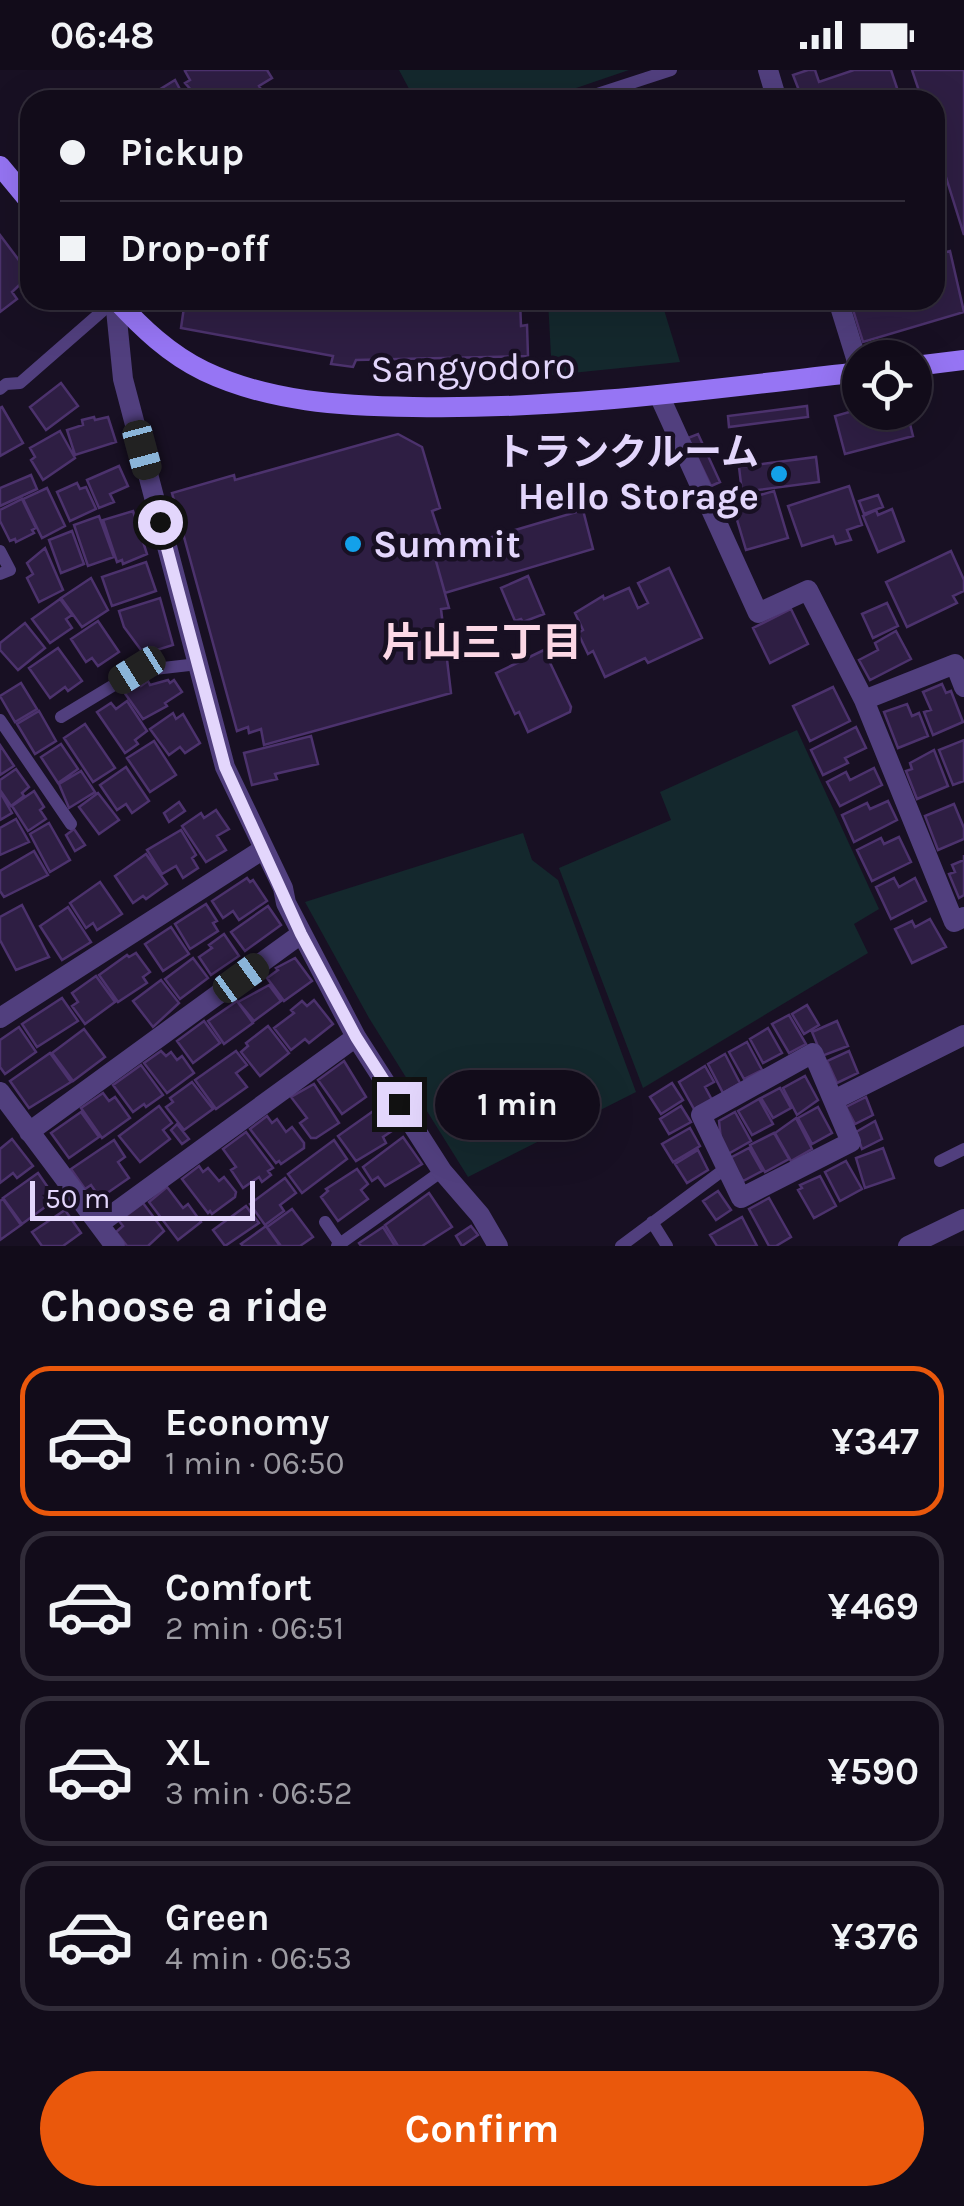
<!DOCTYPE html>
<meta charset="utf-8">
<style>
:root{--surface:#120c1a;--page:#1f1a27;--text:#f1f3f6;--muted:#9c9ba2;--line:#312c39;--accent:#ea580c}
body{margin:0;font-family:Karla,"Noto Sans JP",sans-serif;background:var(--page);color:var(--text);height:100vh;display:flex;flex-direction:column;font-size:38px;white-space:nowrap}
*{box-sizing:border-box;margin:0}
p{font-size:32px;color:var(--muted)}
.icon{flex:none;width:55px;height:55px;fill:none;stroke:currentColor;stroke-width:2;stroke-linecap:round;stroke-linejoin:round}
.map{position:relative;height:1176px;overflow:hidden}
.details{display:flex;flex-direction:column;background:var(--surface);flex:1}
.details>*{flex:none}
.hud{position:absolute;left:20px;top:20px;width:925px;height:220px;border-radius:30px;box-shadow:0 10px 40px #0002,0 0 0 2px var(--line);display:grid;align-content:center;height:220px;padding:0 40px;background:var(--surface)}
.fabs{position:absolute;left:842px;top:270px;display:grid;gap:20px}
.fabs a{display:grid;place-items:center;width:90px;height:90px;border-radius:50%;background:var(--surface);box-shadow:0 10px 40px #0002,0 0 0 2px var(--line);font-size:50px}
.scale{position:absolute;left:30px;bottom:25px;width:225px;box-sizing:border-box;padding-left:10px;border:5px solid #e3d6fc;border-top:0;font-size:28px;line-height:35px;white-space:nowrap;color:#e3d6fc;-webkit-text-stroke:8px #181023;paint-order:stroke}
.end{position:absolute;width:45px;height:45px;margin:-22px;border:12px solid #e3d6fc;background:#111;box-shadow:0 0 0 5px #111}
.from{border-radius:50%}
.bubble{position:absolute;height:70px;border-radius:35px;background:var(--surface);box-shadow:0 10px 40px #0002,0 0 0 2px var(--line);font-size:32px;font-weight:700;line-height:70px;text-align:center}
.car{position:absolute;width:30px;height:60px;margin:-30px -15px;border-radius:12px;box-shadow:0 0 8px 2px #0007;background:linear-gradient(#222 24%,#8ab4d8 0 40%,#222 0 76%,#8ab4d8 0 86%,#222 0)}
.hud b{display:flex;align-items:center;gap:35px;height:95px;font-size:38px}
.hud b+b{border-top:2px solid var(--line)}
.hud i{width:25px;height:25px;background:var(--text)}
ul{padding:0;list-style:none}
li{display:flex;align-items:center;gap:30px;height:150px;margin:0 20px 15px;padding:0 20px;border:5px solid var(--line);border-radius:30px}
li div{flex:1}
li b{display:block;font-size:38px}
li em{font-style:normal;font-weight:700}
li.on{border-color:var(--accent)}
li>.icon{width:90px;height:90px;stroke-width:1.5}
h2{padding:0 40px;font-size:45px;line-height:120px}
.button{display:flex;gap:20px;margin-top:auto;padding:20px 40px}
.button a{flex:1;height:115px;border-radius:60px;background:var(--accent);color:#fff;font-size:40px;font-weight:700;line-height:115px;text-align:center}
.status{display:flex;justify-content:space-between;align-items:center;height:70px;padding:0 50px;background:var(--surface);direction:ltr}
.status svg{height:28px;fill:currentColor}
.map>svg:first-child{display:block}
.green{fill:#14282d}
.building{fill:#2e1e43;stroke:#4c326d;stroke-width:2.5}
.lines{fill:none;stroke-linecap:round;stroke-linejoin:round}
.lane{stroke:#513f7e;stroke-width:12}
.street{stroke:#513f7e;stroke-width:20}
.secondary{stroke:#9675f4;stroke-width:20}
.route{stroke:#e3d6fc;stroke-width:12}
.poi-dot{fill:#13a1ea;stroke:#181023;stroke-width:4}
.labels{text-anchor:middle;stroke-width:9;stroke-linejoin:round;paint-order:stroke}
.street-label{font-size:38px;fill:#e3d6fc;stroke:#181023}
.poi-label{font-size:38px;font-weight:bold;fill:#e3d6fc;stroke:#181023;text-anchor:end}
.neighbourhood-label{font-size:40px;font-weight:bold;fill:#fcd8e6;stroke:#181023}
</style>
<div class="status"><b>06:48</b><svg viewBox="0 0 49 12"><path d="M0 12V9h3v3zM5 12V6h3v6zM10 12V3h3v9zM15 12V0h3v12zM26 1h20v11H26zM47 4h2v5h-2z"/></svg></div>
<div class="map">
<svg width="964" height="1176" viewBox="0 0 964 1176">
<rect width="100%" height="100%" fill="#181023"/>
<path class="green" d="M 399,0 L 629,0 L 541,30 L 415,30 Z
M 548,230 L 661,230 L 680,292 L 552,305 Z
M 797,660 L 879,839 L 854,854 L 868,883 L 643,1018 L 559,798 L 671,750 L 660,722 Z
M 523,763 L 532,790 L 558,810 L 636,1022 L 468,1107 L 369,948 L 305,832 Z"/>
<path class="building" d="M 187,0 L 267,0 L 272,8 L 259,16 L 266,28 L 262,30 L 200,30 L 185,13 L 190,10 L 185,1 Z
M 808,0 L 815,0 L 819,12 L 854,0 L 891,0 L 901,30 L 788,30 L 787,27 L 800,23 L 793,5 Z
M 912,0 L 964,0 L 964,165 L 935,72 L 935,30 L 922,30 Z
M 175,10 L 183,25 L 175,30 L 158,30 L 154,23 Z
M 0,165 L 30,205 L 12,222 L 17,229 L 0,242 Z
M 950,181 L 964,242 L 863,272 L 850,230 L 935,230 L 935,185 Z
M 185,230 L 520,230 L 521,256 L 527,255 L 528,286 L 356,290 L 353,297 L 331,294 L 333,286 L 181,258 Z
M 61,313 L 78,336 L 46,360 L 30,337 Z
M 807,336 L 808,347 L 729,357 L 728,346 Z
M 2,337 L 23,373 L 0,386 L 0,338 Z
M 860,339 L 860,342 L 907,342 L 913,366 L 845,384 L 835,346 Z
M 94,347 L 95,350 L 108,347 L 116,372 L 75,385 L 67,360 L 83,355 L 82,350 Z
M 60,361 L 75,388 L 43,410 L 31,390 L 35,387 L 30,378 Z
M 398,364 L 422,377 L 440,438 L 432,441 L 445,480 L 434,484 L 449,538 L 441,539 L 451,623 L 264,675 L 261,659 L 249,663 L 248,657 L 237,661 L 172,423 L 234,405 L 235,410 Z
M 698,364 L 720,412 L 711,416 L 688,368 Z
M 816,387 L 819,412 L 742,422 L 739,397 Z
M 119,396 L 128,416 L 110,424 L 114,432 L 99,438 L 87,410 Z
M 31,405 L 37,419 L 0,436 L 0,418 Z
M 77,413 L 80,419 L 86,417 L 96,439 L 70,451 L 57,422 Z
M 849,416 L 862,455 L 847,460 L 851,470 L 836,474 L 833,466 L 802,476 L 788,436 Z
M 47,418 L 65,456 L 42,468 L 23,429 Z
M 774,421 L 788,468 L 746,480 L 732,433 Z
M 878,425 L 883,437 L 864,444 L 859,431 Z
M 22,429 L 36,458 L 32,460 L 34,463 L 16,472 L 15,469 L 10,471 L 0,451 L 0,440 Z
M 892,439 L 904,471 L 878,482 L 863,446 L 876,440 L 878,445 Z
M 583,440 L 593,479 L 445,523 L 434,484 Z
M 133,441 L 147,484 L 123,494 L 122,490 L 117,492 L 103,450 Z
M 99,446 L 114,487 L 88,496 L 74,455 Z
M 72,461 L 84,494 L 61,503 L 49,470 Z
M 45,478 L 63,520 L 39,532 L 27,508 L 33,504 L 27,493 Z
M 951,481 L 964,510 L 964,521 L 953,526 L 957,533 L 907,557 L 886,512 Z
M 146,492 L 156,521 L 112,536 L 102,507 Z
M 669,498 L 702,568 L 648,593 L 645,588 L 605,607 L 593,581 L 588,584 L 578,563 L 583,560 L 575,543 L 603,526 L 604,529 L 629,518 L 638,538 L 648,533 L 638,513 Z
M 528,506 L 544,544 L 523,552 L 521,549 L 515,551 L 501,518 Z
M 91,508 L 108,540 L 82,557 L 61,528 Z
M 160,528 L 173,575 L 144,584 L 124,557 L 119,541 Z
M 60,529 L 72,545 L 66,549 L 72,558 L 50,573 L 32,549 Z
M 887,533 L 898,556 L 873,568 L 862,544 Z
M 791,539 L 808,574 L 770,593 L 753,558 Z
M 98,551 L 119,582 L 98,596 L 92,588 L 86,592 L 71,569 Z
M 25,553 L 45,578 L 18,600 L 0,580 L 0,573 Z
M 896,561 L 911,589 L 870,610 L 859,590 L 878,580 L 875,573 Z
M 58,578 L 82,611 L 68,621 L 65,617 L 50,628 L 29,598 Z
M 544,580 L 571,637 L 570,642 L 528,662 L 519,642 L 515,644 L 496,603 Z
M 168,610 L 170,613 L 174,610 L 182,622 L 165,633 L 167,636 L 143,649 L 124,622 L 139,612 L 141,616 L 148,611 L 150,615 Z
M 21,613 L 37,639 L 15,652 L 0,626 Z
M 942,614 L 946,623 L 951,621 L 963,652 L 933,665 L 924,642 L 931,640 L 923,622 Z
M 833,617 L 850,651 L 810,671 L 793,636 Z
M 127,631 L 147,661 L 135,670 L 138,674 L 125,683 L 97,642 L 111,633 L 116,639 Z
M 907,634 L 912,646 L 919,643 L 928,666 L 898,678 L 884,642 Z
M 39,641 L 56,671 L 35,684 L 17,654 Z
M 173,643 L 176,649 L 183,644 L 200,673 L 185,683 L 180,677 L 169,685 L 150,659 Z
M 85,654 L 115,698 L 93,712 L 64,668 Z
M 856,657 L 866,678 L 845,688 L 848,693 L 823,705 L 811,680 Z
M 311,666 L 318,694 L 275,704 L 277,709 L 252,715 L 244,683 Z
M 964,670 L 964,711 L 953,715 L 939,680 Z
M 154,671 L 176,705 L 150,722 L 127,688 Z
M 61,674 L 78,699 L 58,713 L 41,687 Z
M 0,675 L 14,696 L 0,705 Z
M 934,680 L 948,716 L 917,729 L 906,701 L 912,699 L 910,693 Z
M 126,697 L 149,731 L 132,743 L 126,734 L 117,740 L 100,715 Z
M 874,698 L 882,715 L 840,736 L 827,712 L 846,702 L 850,710 Z
M 16,699 L 29,717 L 22,723 L 24,726 L 11,736 L 0,720 L 0,710 Z
M 81,701 L 95,722 L 69,738 L 59,714 Z
M 34,721 L 44,737 L 40,740 L 46,749 L 28,761 L 12,736 Z
M 0,722 L 12,743 L 0,750 Z
M 98,723 L 119,750 L 99,764 L 79,737 Z
M 888,731 L 897,750 L 854,772 L 842,745 L 867,733 L 870,739 Z
M 179,732 L 185,741 L 169,752 L 164,743 Z
M 954,734 L 964,758 L 964,769 L 938,780 L 925,746 Z
M 216,740 L 229,759 L 217,766 L 226,780 L 206,792 L 182,756 L 201,743 L 204,748 Z
M 16,749 L 29,772 L 0,785 L 0,758 Z
M 49,753 L 70,790 L 50,802 L 30,764 Z
M 74,759 L 85,775 L 75,781 L 66,765 Z
M 181,760 L 196,785 L 192,788 L 198,798 L 183,808 L 176,796 L 162,804 L 147,780 Z
M 899,767 L 911,792 L 872,811 L 857,780 L 881,768 L 884,774 Z
M 34,781 L 48,805 L 4,827 L 0,821 L 0,801 Z
M 146,784 L 167,814 L 146,829 L 143,826 L 133,833 L 115,806 Z
M 964,785 L 964,825 L 959,828 L 949,804 L 955,802 L 952,795 L 964,790 Z
M 247,808 L 250,812 L 253,810 L 267,831 L 239,850 L 233,841 L 223,848 L 212,831 Z
M 894,808 L 899,817 L 915,808 L 926,831 L 891,849 L 876,817 Z
M 100,812 L 122,844 L 97,860 L 93,853 L 86,858 L 70,833 Z
M 206,834 L 217,851 L 213,853 L 218,861 L 190,879 L 175,854 Z
M 22,835 L 49,887 L 16,900 L 0,870 L 0,847 Z
M 268,836 L 281,855 L 245,881 L 231,862 Z
M 68,837 L 91,872 L 62,890 L 40,856 Z
M 930,849 L 946,877 L 912,893 L 895,859 L 912,851 L 915,857 Z
M 171,857 L 189,884 L 163,901 L 145,874 Z
M 224,864 L 239,886 L 211,905 L 199,887 L 212,878 L 209,875 Z
M 136,883 L 150,902 L 143,907 L 147,913 L 118,932 L 99,905 L 127,885 L 129,887 Z
M 193,888 L 208,908 L 180,929 L 165,909 Z
M 295,888 L 312,911 L 284,931 L 267,908 L 278,900 L 276,898 Z
M 96,906 L 115,932 L 85,954 L 72,936 L 78,932 L 72,923 Z
M 161,910 L 179,933 L 153,957 L 133,931 Z
M 269,915 L 281,931 L 254,951 L 238,932 Z
M 62,928 L 78,951 L 37,977 L 22,954 Z
M 314,930 L 333,954 L 309,973 L 305,969 L 291,980 L 274,958 L 294,943 L 291,940 L 302,931 L 307,936 Z
M 237,931 L 253,953 L 224,974 L 208,951 Z
M 807,935 L 819,955 L 804,964 L 792,944 Z
M 789,945 L 806,974 L 789,983 L 772,954 Z
M 204,951 L 220,973 L 193,993 L 177,971 Z
M 837,951 L 848,976 L 822,986 L 812,962 Z
M 268,956 L 289,983 L 260,1006 L 241,982 L 248,976 L 246,973 Z
M 19,957 L 36,982 L 5,1004 L 0,997 L 0,970 Z
M 768,958 L 782,983 L 763,993 L 750,969 Z
M 84,959 L 105,987 L 73,1011 L 52,983 Z
M 747,972 L 762,1000 L 744,1009 L 729,982 Z
M 161,981 L 166,986 L 171,982 L 177,990 L 182,986 L 194,1003 L 167,1023 L 144,993 Z
M 236,981 L 247,995 L 236,1003 L 247,1017 L 216,1039 L 195,1010 Z
M 849,981 L 858,1003 L 837,1013 L 827,991 Z
M 50,983 L 71,1012 L 29,1038 L 10,1011 Z
M 725,984 L 740,1013 L 723,1023 L 708,994 Z
M 344,991 L 366,1027 L 342,1044 L 318,1010 Z
M 141,995 L 163,1025 L 146,1037 L 144,1034 L 133,1042 L 113,1015 Z
M 705,996 L 714,1012 L 705,1017 L 712,1030 L 694,1039 L 679,1012 Z
M 805,1006 L 818,1030 L 797,1045 L 783,1018 Z
M 192,1012 L 213,1039 L 184,1060 L 166,1037 L 173,1032 L 170,1028 Z
M 672,1013 L 683,1030 L 661,1044 L 650,1027 Z
M 314,1014 L 339,1053 L 316,1068 L 311,1068 L 300,1053 L 307,1048 L 291,1027 Z
M 780,1018 L 791,1038 L 773,1048 L 761,1028 Z
M 103,1023 L 109,1031 L 115,1027 L 130,1048 L 102,1068 L 81,1038 Z
M 866,1027 L 873,1045 L 855,1054 L 846,1037 Z
M 759,1029 L 773,1054 L 752,1065 L 738,1041 Z
M 159,1036 L 172,1053 L 163,1060 L 170,1069 L 140,1092 L 119,1066 Z
M 681,1036 L 691,1052 L 669,1064 L 660,1049 Z
M 379,1037 L 395,1059 L 383,1067 L 386,1073 L 356,1091 L 338,1066 Z
M 818,1037 L 832,1063 L 812,1074 L 798,1048 Z
M 81,1042 L 99,1067 L 69,1088 L 51,1063 Z
M 735,1042 L 751,1071 L 728,1084 L 721,1070 L 719,1051 Z
M 267,1046 L 272,1053 L 277,1049 L 286,1062 L 292,1057 L 304,1073 L 304,1078 L 281,1094 L 279,1091 L 276,1093 L 250,1059 Z
M 796,1048 L 812,1079 L 791,1091 L 775,1063 Z
M 875,1051 L 882,1069 L 862,1079 L 856,1062 Z
M 177,1054 L 189,1069 L 182,1074 L 171,1060 Z
M 690,1058 L 700,1076 L 673,1092 L 662,1074 Z
M 246,1062 L 273,1098 L 268,1101 L 271,1105 L 262,1112 L 259,1107 L 243,1118 L 231,1100 L 236,1097 L 223,1079 Z
M 774,1063 L 789,1089 L 765,1102 L 750,1075 Z
M 403,1067 L 422,1094 L 385,1116 L 378,1107 L 372,1111 L 363,1097 Z
M 12,1069 L 33,1096 L 17,1108 L 13,1103 L 0,1113 L 0,1079 Z
M 114,1070 L 125,1087 L 118,1092 L 129,1108 L 100,1128 L 91,1115 L 85,1119 L 71,1099 Z
M 334,1070 L 347,1089 L 302,1123 L 288,1104 Z
M 749,1078 L 762,1101 L 743,1111 L 730,1088 Z
M 883,1078 L 894,1108 L 865,1118 L 856,1088 Z
M 698,1080 L 708,1100 L 687,1113 L 675,1094 Z
M 846,1091 L 862,1119 L 840,1131 L 825,1102 Z
M 199,1096 L 203,1102 L 208,1098 L 219,1111 L 224,1107 L 236,1122 L 235,1127 L 212,1144 L 210,1141 L 208,1143 L 182,1109 Z
M 357,1099 L 368,1114 L 361,1120 L 368,1129 L 338,1151 L 321,1127 L 328,1121 L 326,1119 Z
M 38,1103 L 56,1129 L 22,1154 L 3,1128 Z
M 820,1106 L 836,1136 L 814,1148 L 798,1120 L 802,1118 L 800,1115 Z
M 285,1108 L 296,1123 L 280,1135 L 284,1141 L 265,1155 L 250,1134 Z
M 167,1117 L 183,1138 L 188,1134 L 201,1152 L 178,1170 L 149,1132 Z
M 718,1121 L 731,1140 L 716,1150 L 703,1131 Z
M 429,1123 L 452,1157 L 422,1176 L 398,1176 L 385,1155 Z
M 769,1128 L 791,1167 L 776,1176 L 769,1176 L 749,1139 Z
M 3,1129 L 21,1155 L 0,1170 L 0,1131 Z
M 143,1133 L 164,1161 L 148,1176 L 127,1176 L 116,1162 L 123,1156 L 119,1151 Z
M 246,1136 L 259,1153 L 225,1176 L 213,1160 Z
M 292,1139 L 313,1167 L 300,1176 L 281,1176 L 267,1157 Z
M 65,1140 L 81,1163 L 63,1176 L 42,1176 L 32,1162 Z
M 742,1147 L 757,1176 L 717,1176 L 710,1165 Z
M 266,1156 L 280,1176 L 243,1176 L 241,1174 Z
M 471,1156 L 478,1165 L 462,1176 L 456,1166 Z
M 383,1157 L 395,1176 L 361,1176 L 359,1173 Z"/>
<g class="lines">
<path class="lane" d="M 579,30 L 671,0
M 0,319 L 6,314 L 20,313 L 115,230
M 0,481 L 10,500 L 0,504
M 61,647 L 137,601 L 198,594
M 0,650 L 71,754
M 940,1091 L 964,1079
M 325,1152 L 340,1174
M 652,1152 L 667,1176
M 337,1176 L 442,1101
M 621,1176 L 726,1098"/>
<path class="street" d="M 768,0 L 777,30
M 115,230 L 123,309 L 225,697 L 283,818 L 286,833 L 356,967 L 442,1101 L 480,1145 L 498,1176
M 838,230 L 860,301
M 659,325 L 758,543 L 808,520 L 864,630 L 954,852 L 964,847
M 864,630 L 955,594 L 964,617
M 0,948 L 262,780
M 813,983 L 851,1072 L 741,1128 L 701,1045 Z
M 0,1022 L 115,1176
M 834,1030 L 964,965
M 29,1062 L 301,864
M 99,1154 L 356,967
M 908,1176 L 964,1149"/>
<path class="secondary" d="M 0,96 L 30,132
M 116,230 C 142,258 169,284 204,301 C 269,332 342,336 413,337 C 562,340 711,319 860,302
M 915,296 L 964,290"/>
</g>
<g class="lines">
<path class="route" d="M 160,452 L 225,697 L 301,864 L 356,967 L 399,1034"/>
</g>
<g class="poi-dot">
<circle cx="779" cy="404" r="10"/>
<circle cx="353" cy="474" r="10"/>
</g>
<g class="labels">
<g class="street-label">
<text transform="translate(473 297) rotate(-1)" y="13">Sangyodoro</text>
</g>
<g class="poi-label">
<text x="759" y="395">トランクルーム<tspan x="759" dy="44">Hello Storage</tspan></text>
<text x="373" y="487" text-anchor="start">Summit</text>
</g>
<g class="neighbourhood-label">
<text x="482" y="586">片山三丁目</text>
</g>
</g>
</svg>
<div class="fabs">
<a><svg class="icon" aria-label="locate" viewBox="0 0 24 24"><circle cx="12" cy="12" r="6"/><path d="M12 2v4M12 18v4M2 12h4M18 12h4"/></svg></a>
</div>
<div class="scale">50 m</div>
<i class="end from" style="left:160px;top:452px"></i>
<i class="end" style="left:399px;top:1034px"></i>
<div class="bubble" style="left:435px;top:1000px;width:165px">1 min</div>
<i class="car" style="left:142px;top:380px;rotate:165deg"></i>
<i class="car" style="left:137px;top:600px;rotate:238deg"></i>
<i class="car" style="left:241px;top:908px;rotate:54deg"></i>
<div class="hud">
<b><i class="from"></i>Pickup</b>
<b><i></i>Drop-off</b>
</div>
</div>
<section class="details">
<h2>Choose a ride</h2>
<ul>
<li class="on"><svg class="icon" aria-label="car" viewBox="0 0 24 24"><path d="M5 17H2v-5l4-1 3-4h7l3 4 3 1v5h-3M9 17h6M6 11h13"/><circle cx="7" cy="17" r="2"/><circle cx="17" cy="17" r="2"/></svg><div><b>Economy</b><p>1 min · 06:50</p></div><em>¥347</em></li>
<li><svg class="icon" aria-label="car" viewBox="0 0 24 24"><path d="M5 17H2v-5l4-1 3-4h7l3 4 3 1v5h-3M9 17h6M6 11h13"/><circle cx="7" cy="17" r="2"/><circle cx="17" cy="17" r="2"/></svg><div><b>Comfort</b><p>2 min · 06:51</p></div><em>¥469</em></li>
<li><svg class="icon" aria-label="car" viewBox="0 0 24 24"><path d="M5 17H2v-5l4-1 3-4h7l3 4 3 1v5h-3M9 17h6M6 11h13"/><circle cx="7" cy="17" r="2"/><circle cx="17" cy="17" r="2"/></svg><div><b>XL</b><p>3 min · 06:52</p></div><em>¥590</em></li>
<li><svg class="icon" aria-label="car" viewBox="0 0 24 24"><path d="M5 17H2v-5l4-1 3-4h7l3 4 3 1v5h-3M9 17h6M6 11h13"/><circle cx="7" cy="17" r="2"/><circle cx="17" cy="17" r="2"/></svg><div><b>Green</b><p>4 min · 06:53</p></div><em>¥376</em></li>
</ul>
<div class="button"><a>Confirm</a></div>
</section>
